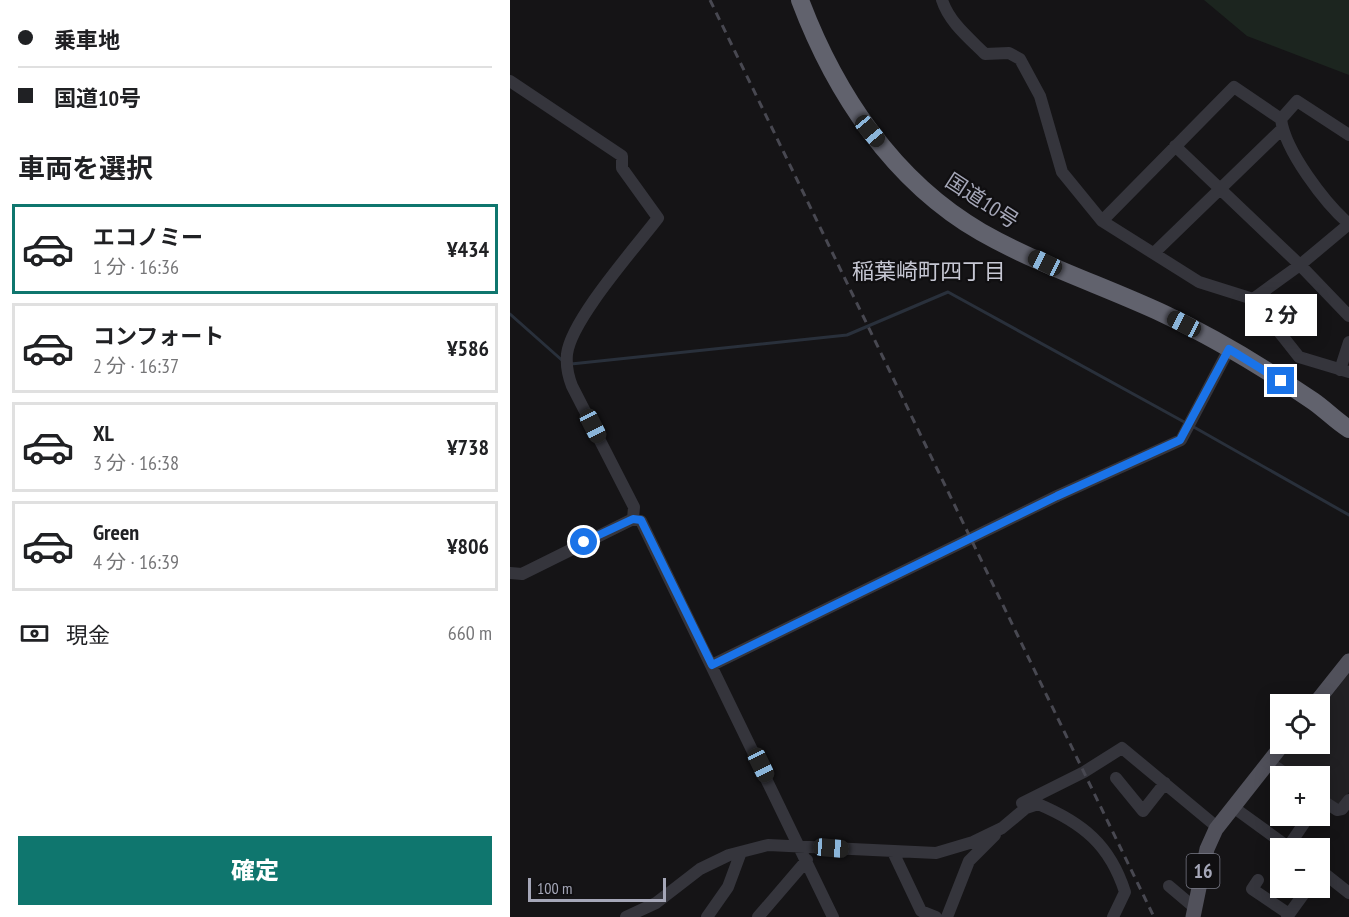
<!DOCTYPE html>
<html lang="ja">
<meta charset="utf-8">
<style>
:root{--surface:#fff;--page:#f6f6f6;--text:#202124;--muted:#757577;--line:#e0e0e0;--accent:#0f766e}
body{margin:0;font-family:"PT Sans Narrow","Noto Sans JP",sans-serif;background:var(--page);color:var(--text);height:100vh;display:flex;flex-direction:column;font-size:22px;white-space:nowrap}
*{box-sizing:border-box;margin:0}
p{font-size:20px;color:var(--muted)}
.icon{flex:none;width:33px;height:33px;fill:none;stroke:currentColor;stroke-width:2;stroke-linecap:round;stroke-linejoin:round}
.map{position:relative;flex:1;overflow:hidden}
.sheet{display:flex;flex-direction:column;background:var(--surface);width:510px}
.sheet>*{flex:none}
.top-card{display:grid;align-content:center;height:132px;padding:0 18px;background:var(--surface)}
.fabs{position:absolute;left:760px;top:694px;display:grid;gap:12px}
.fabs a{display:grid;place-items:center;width:60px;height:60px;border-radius:0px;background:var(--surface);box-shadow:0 3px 15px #0003;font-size:30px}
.scale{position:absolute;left:18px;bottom:15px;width:138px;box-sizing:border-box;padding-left:6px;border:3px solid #a5a7b8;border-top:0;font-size:16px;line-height:21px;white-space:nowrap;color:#a5a7b8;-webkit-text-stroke:4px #100f11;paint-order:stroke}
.end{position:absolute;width:27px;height:27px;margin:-14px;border:8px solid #1a73e8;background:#fff;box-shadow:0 0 0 3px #fff}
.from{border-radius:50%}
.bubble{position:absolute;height:42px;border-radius:0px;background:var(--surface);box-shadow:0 3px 15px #0003;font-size:20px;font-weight:800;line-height:42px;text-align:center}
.car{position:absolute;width:18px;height:36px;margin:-18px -9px;border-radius:8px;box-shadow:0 0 4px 2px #0007;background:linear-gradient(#222 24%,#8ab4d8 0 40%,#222 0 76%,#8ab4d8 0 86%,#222 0)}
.top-card b{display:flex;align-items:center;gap:21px;height:57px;font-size:22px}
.top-card b+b{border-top:2px solid var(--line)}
.top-card i{width:15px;height:15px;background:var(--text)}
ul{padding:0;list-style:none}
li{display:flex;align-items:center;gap:18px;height:90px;margin:0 12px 9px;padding:0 6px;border:3px solid var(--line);border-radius:0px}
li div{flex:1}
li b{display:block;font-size:22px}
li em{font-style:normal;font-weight:800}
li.selected{border-color:var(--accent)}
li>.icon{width:54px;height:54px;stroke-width:1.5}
h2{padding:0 18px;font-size:27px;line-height:72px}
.pay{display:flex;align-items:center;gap:15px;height:66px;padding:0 18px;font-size:22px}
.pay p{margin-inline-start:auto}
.primary-button{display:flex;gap:12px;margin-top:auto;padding:12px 18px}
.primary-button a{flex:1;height:69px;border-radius:0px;background:var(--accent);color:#fff;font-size:24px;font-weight:800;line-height:69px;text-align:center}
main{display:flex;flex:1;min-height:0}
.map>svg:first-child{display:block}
.built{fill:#212023}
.green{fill:#1c251f}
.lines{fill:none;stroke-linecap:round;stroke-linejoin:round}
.stream{stroke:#29303b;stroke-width:3}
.minor{stroke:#35353c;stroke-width:12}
.major{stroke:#51515b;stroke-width:15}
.highway{stroke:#61626d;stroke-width:18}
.rail{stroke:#484851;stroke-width:3;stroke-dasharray:8 6;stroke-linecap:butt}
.route{stroke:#1a73e8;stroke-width:8}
.labels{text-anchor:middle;stroke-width:4.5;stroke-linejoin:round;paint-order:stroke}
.shield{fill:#100f11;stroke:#787986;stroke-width:1.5}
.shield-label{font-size:20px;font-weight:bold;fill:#a5a7b8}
.street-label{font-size:21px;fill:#a5a7b8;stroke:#100f11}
.neighbourhood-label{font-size:22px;fill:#c6c7d3;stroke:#100f11}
</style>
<main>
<section class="sheet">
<div class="top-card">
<b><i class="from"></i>乗車地</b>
<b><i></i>国道10号</b>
</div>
<h2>車両を選択</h2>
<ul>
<li class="selected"><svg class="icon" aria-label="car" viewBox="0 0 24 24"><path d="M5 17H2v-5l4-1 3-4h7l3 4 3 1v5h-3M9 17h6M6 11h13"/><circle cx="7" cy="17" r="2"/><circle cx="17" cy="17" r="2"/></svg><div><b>エコノミー</b><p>1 分 · 16:36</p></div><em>¥434</em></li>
<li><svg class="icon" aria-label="car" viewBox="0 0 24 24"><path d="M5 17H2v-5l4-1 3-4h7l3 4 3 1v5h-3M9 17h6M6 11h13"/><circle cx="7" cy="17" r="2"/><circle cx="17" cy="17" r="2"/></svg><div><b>コンフォート</b><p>2 分 · 16:37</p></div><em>¥586</em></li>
<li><svg class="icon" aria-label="car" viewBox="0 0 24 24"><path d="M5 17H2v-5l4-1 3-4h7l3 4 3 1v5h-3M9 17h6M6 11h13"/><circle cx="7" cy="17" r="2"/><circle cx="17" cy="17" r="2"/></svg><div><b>XL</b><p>3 分 · 16:38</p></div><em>¥738</em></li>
<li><svg class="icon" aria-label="car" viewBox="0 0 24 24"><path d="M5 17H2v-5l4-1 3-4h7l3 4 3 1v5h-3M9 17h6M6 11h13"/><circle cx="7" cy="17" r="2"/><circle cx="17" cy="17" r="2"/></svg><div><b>Green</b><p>4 分 · 16:39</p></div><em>¥806</em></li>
</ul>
<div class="pay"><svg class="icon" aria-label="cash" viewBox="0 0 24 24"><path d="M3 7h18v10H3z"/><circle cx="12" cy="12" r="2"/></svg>現金<p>660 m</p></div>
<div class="primary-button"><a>確定</a></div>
</section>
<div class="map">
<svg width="839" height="917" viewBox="0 0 839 917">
<rect width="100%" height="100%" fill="#151416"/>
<path class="built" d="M 839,673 L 839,792 L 830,805 L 810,794 L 810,777 L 786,777 L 770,765 L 769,761 L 783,744 L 810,744 L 810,710 Z"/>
<path class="green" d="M 694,0 L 839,0 L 839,75 L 737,36 Z"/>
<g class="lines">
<path class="stream" d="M 0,314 L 54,362
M 61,364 L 337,335 L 438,292 L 676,423
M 682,426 L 839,515"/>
<path class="minor" d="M 432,0 C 439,22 459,38 475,54 L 499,53 L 510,59 L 530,96 L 552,172 L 592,221 L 689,282 L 743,299 L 789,357 L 839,372
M 0,81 L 112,156 L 112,168 L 148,218 C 125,248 61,320 57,354 C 56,365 58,376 62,386 L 124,507 L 123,519
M 839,135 L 787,101 L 771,119 C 775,151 815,203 839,224
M 665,146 L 790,265 L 839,316
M 592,221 L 724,87 L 771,119
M 645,252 L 772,129
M 743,299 L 790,265 L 839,224
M 830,370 L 839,342
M 0,573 L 12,574 L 123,519 L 131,521 L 323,917
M 202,665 L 547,496 L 671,440 L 719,349
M 759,762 L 780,777
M 606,778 L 633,811 L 655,783
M 810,799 L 827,810 L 832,809 L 839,800
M 512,803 L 574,772 L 612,748 L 707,827
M 723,807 L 781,849
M 778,847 L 799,816
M 383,852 L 411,911 L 426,917
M 810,870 L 839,893
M 748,880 L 742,889 L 779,914
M 659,886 L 685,908
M 116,917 L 146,903 L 190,869 L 219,855 L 258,845 L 426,853 L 463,842 L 492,828 L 516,808 L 528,804 C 573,823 600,845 615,892 L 603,917
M 197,917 L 218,887 L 231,852
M 248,917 L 297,860
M 437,917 L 459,861 L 485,835
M 777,917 L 798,888"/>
<path class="major" d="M 804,705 L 839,661
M 683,917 L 697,849 L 706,829 L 773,744"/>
<path class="highway" d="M 290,0 C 325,93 383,181 471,232 C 529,265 594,286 654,314 C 705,338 756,369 803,401 C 816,410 826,421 839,429"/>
<path class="rail" d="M 200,0 L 644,917"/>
</g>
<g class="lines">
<path class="route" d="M 74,542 L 123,519 L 131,520 L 202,665 L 547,496 L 670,440 L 719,349 L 771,381"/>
</g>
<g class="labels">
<rect class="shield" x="676.5" y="854" width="33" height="34" rx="4.5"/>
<g class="shield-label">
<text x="693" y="878">16</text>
</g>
<g class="street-label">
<text transform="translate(472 201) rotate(33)" y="7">国道10号</text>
</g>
<g class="neighbourhood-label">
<text x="419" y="279">稲葉崎町四丁目</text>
</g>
</g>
</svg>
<div class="fabs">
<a><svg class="icon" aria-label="locate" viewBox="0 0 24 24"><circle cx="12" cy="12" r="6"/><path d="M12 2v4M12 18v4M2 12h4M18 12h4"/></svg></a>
<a>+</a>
<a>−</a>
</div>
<div class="scale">100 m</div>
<i class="end from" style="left:74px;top:542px"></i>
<i class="end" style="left:771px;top:381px"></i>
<div class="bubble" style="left:735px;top:294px;width:72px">2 分</div>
<i class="car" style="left:360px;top:131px;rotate:140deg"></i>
<i class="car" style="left:535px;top:263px;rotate:296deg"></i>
<i class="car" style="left:674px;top:324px;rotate:298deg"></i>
<i class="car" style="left:83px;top:426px;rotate:153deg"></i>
<i class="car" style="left:251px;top:765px;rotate:154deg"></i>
<i class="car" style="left:321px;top:848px;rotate:95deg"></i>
</div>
</main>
